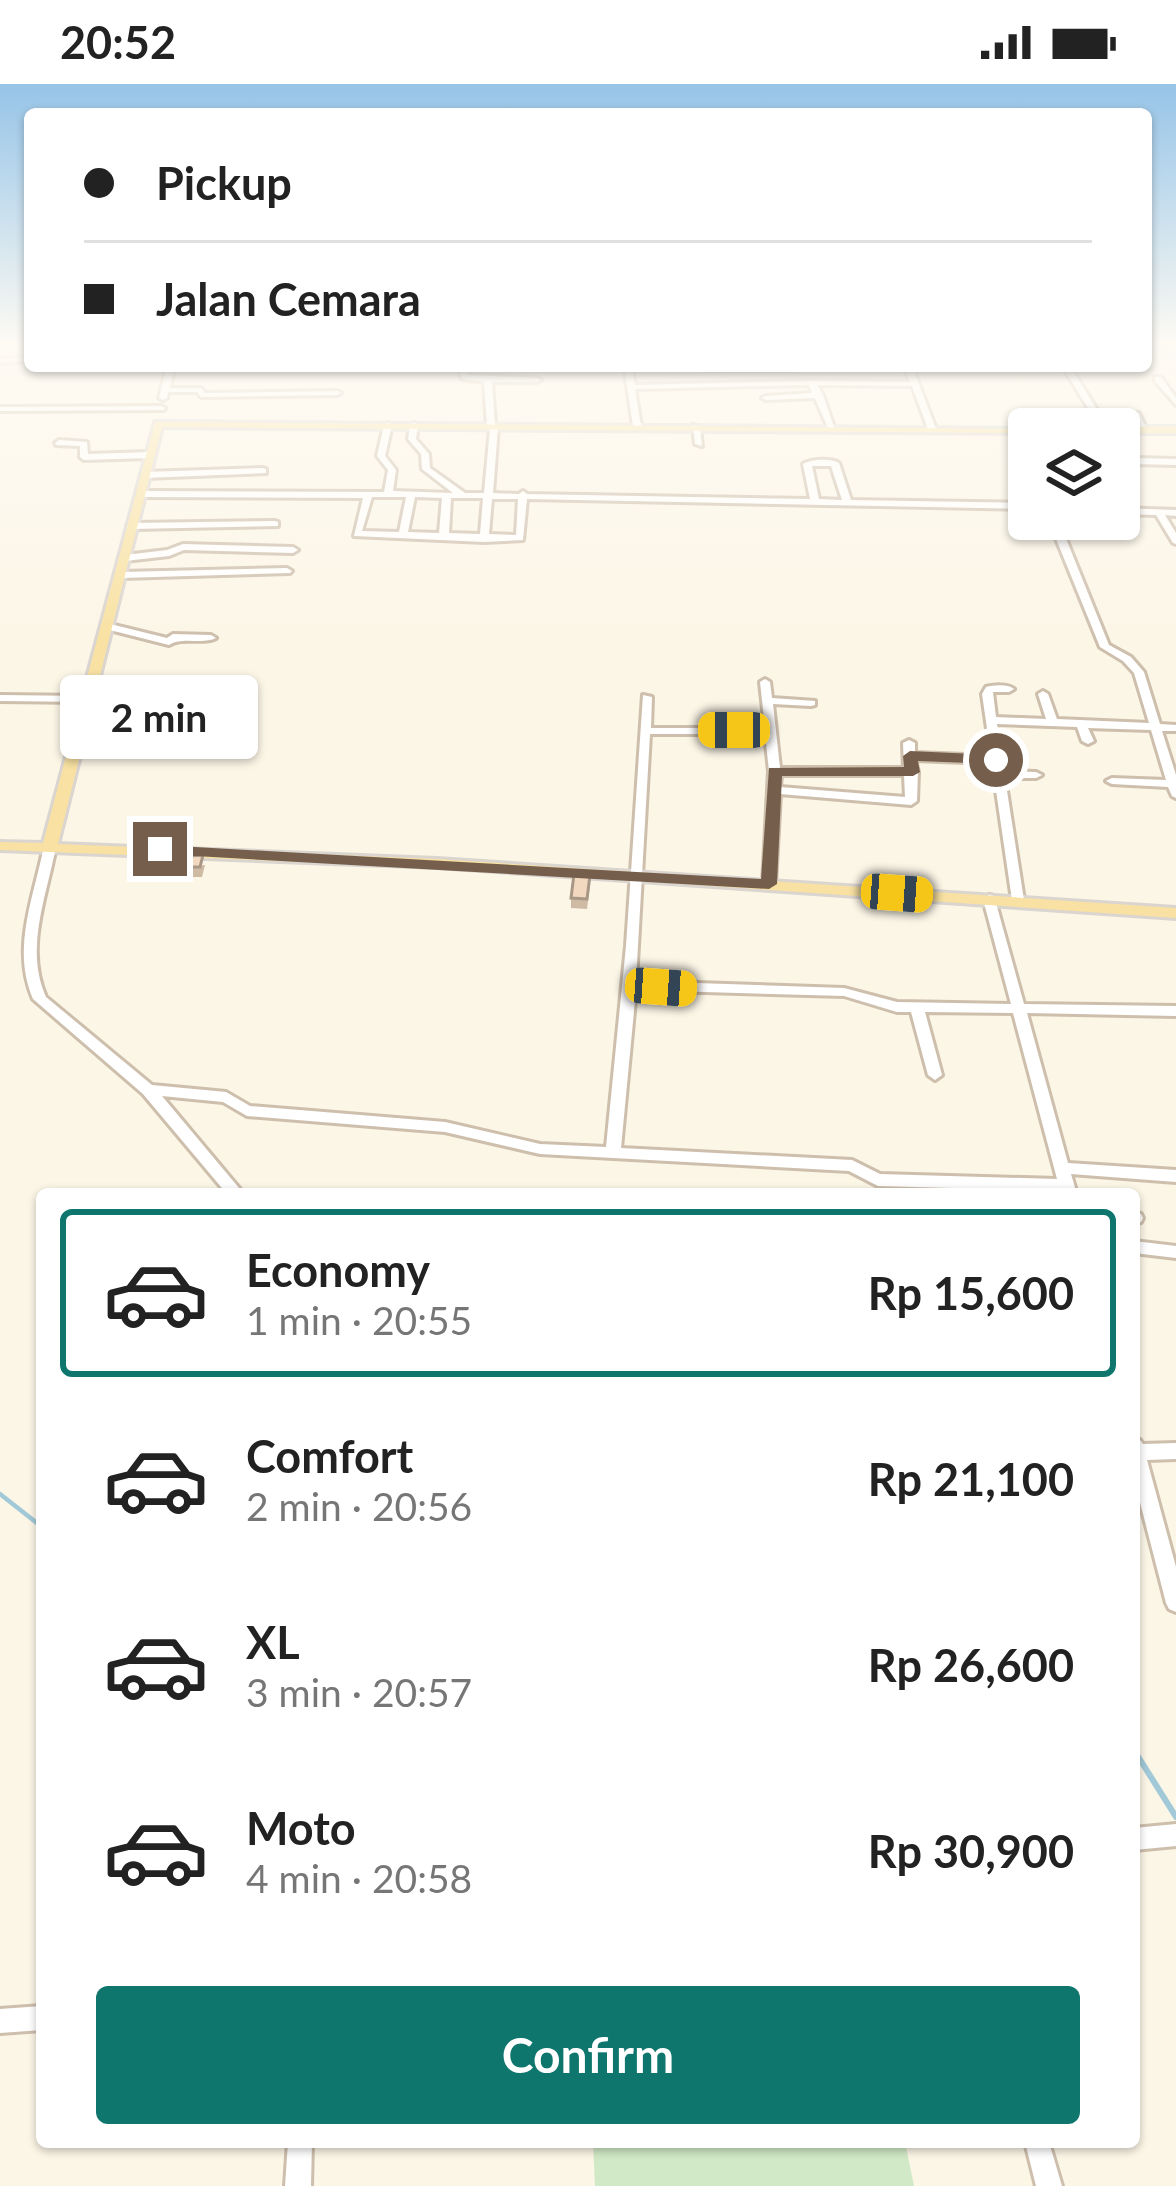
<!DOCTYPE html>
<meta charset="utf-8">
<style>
:root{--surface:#fff;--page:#f6f6f6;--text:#222;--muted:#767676;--line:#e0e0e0;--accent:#0f766e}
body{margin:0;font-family:Lato,sans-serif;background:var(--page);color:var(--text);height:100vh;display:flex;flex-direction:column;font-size:45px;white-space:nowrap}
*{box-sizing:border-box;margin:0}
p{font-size:39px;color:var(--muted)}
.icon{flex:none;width:66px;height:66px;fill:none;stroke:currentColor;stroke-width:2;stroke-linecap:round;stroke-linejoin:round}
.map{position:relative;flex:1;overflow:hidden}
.details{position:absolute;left:36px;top:1104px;width:1104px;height:960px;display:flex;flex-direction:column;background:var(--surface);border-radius:12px;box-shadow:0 3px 9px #0004}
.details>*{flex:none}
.top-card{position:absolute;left:24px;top:24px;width:1128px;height:264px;border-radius:12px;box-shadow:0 3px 9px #0004;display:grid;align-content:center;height:264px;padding:0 60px;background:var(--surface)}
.tools{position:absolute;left:1008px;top:324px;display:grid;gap:24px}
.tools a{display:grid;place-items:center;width:132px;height:132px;border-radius:12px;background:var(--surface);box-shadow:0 3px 9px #0004;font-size:60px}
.end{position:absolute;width:54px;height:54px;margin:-27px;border:15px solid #755f4c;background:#fff;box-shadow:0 0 0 6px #fff}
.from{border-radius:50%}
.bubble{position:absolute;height:84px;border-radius:12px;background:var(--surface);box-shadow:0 3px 9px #0004;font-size:39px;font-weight:700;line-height:84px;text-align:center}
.car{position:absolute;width:36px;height:72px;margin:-36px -18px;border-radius:15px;box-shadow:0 0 9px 3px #0007;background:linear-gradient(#f5c518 24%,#345 0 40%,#f5c518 0 76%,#345 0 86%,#f5c518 0)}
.top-card b{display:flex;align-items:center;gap:42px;height:114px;font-size:45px}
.top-card b+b{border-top:3px solid var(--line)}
.top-card i{width:30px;height:30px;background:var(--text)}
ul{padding:21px 0 0;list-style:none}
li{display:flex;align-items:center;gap:36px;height:168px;margin:0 24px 18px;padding:0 36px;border:6px solid transparent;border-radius:12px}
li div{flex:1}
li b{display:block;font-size:45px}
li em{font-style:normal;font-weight:700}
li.selected{border-color:var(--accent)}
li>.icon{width:108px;height:108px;stroke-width:1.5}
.primary-button{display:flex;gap:24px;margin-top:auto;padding:24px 60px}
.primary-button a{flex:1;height:138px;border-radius:12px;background:var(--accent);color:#fff;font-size:48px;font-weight:700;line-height:138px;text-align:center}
.status{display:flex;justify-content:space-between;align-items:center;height:84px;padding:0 60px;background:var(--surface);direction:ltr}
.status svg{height:33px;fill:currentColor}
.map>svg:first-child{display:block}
.green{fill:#d1e9c6}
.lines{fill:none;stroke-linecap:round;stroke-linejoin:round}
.stream-far1{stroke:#a2c9d7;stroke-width:4.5}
.stream{stroke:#a2c9d7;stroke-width:6}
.river{fill:#bcdbe5;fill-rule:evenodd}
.minor-casing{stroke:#cebfad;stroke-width:6}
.major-casing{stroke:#dbd5d0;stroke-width:6}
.minor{fill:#fff;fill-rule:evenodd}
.major{fill:#f8e1a2;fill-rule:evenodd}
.wall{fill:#cfbaa4}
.building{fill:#f1d8bf;stroke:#a99786;stroke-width:3}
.route{fill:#755f4c}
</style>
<div class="status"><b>20:52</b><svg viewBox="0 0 49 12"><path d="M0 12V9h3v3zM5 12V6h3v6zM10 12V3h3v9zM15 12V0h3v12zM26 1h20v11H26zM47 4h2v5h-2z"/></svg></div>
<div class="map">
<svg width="1176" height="2102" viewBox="0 0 1176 2102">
<rect width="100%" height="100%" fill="#fcf6e7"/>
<path class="green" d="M 593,2058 L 905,2058 L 914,2102 L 595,2102 Z"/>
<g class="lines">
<path class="stream-far1" d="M 0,1410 L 42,1443"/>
<path class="stream" d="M 1134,1666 L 1176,1733"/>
<path class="river" d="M 1146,261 L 1176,267 L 1176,275 L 1146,264 Z"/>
<defs>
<path id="minor" d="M 30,273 L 30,277 L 0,279 L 0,275 Z
M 167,282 L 220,282 L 216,284 L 174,285 L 170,304 L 201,304 L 205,309 L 337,307 L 341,309 L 337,311 L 201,313 L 197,308 L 168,308 L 167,314 L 163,316 L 159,314 Z
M 316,282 L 331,282 L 327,284 Z
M 458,282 L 466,282 L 468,291 L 537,294 L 541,296 L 537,298 L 492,298 L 495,341 L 498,343 L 493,409 L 519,410 L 523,407 L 527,410 L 810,415 L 803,380 C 811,375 831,374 839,379 L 851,416 L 1029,419 L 1029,425 L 527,415 L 523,456 L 484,458 L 354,452 L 363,414 L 140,413 L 136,410 L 140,407 L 384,408 L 388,386 L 377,372 L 384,341 L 388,339 L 392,341 L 385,372 L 396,386 L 393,407 L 453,409 L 422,385 L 421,370 L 408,355 L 410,341 L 414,339 L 418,341 L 416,355 L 429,370 L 430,384 L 465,409 L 484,409 L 490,345 L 487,343 L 484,298 L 462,295 ZM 812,382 L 831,382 L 842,416 L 819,415 ZM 372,413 L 406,413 L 399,448 L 362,447 ZM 415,413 L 442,414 L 439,449 L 408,448 ZM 451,414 L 483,414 L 480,450 L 449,449 ZM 492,415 L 518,415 L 516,451 L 489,450 Z
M 624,282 L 632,282 L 635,301 L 812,297 L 910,298 L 904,282 L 912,282 L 936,345 L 932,347 L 928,345 L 912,302 L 817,301 L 823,311 L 835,346 L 828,344 L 815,314 L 766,316 L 762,314 L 766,312 L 812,309 L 809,301 L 635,305 L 641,342 L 637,344 L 633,342 Z
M 704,282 L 795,282 L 798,284 L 794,286 L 705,286 L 701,284 Z
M 1062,282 L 1070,282 L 1109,345 L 1101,345 Z
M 1155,293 L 1161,293 L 1176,314 L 1176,321 L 1155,297 Z
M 161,322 L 165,324 L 164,326 L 0,327 L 0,323 Z
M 1133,329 L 1139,329 L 1148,348 L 1142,348 Z
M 693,341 L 700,343 L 702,362 L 695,360 Z
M 59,356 L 87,358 L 88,370 L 150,368 L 154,371 L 150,374 L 84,376 L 80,373 L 80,362 L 56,361 L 55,359 Z
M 1132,374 L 1176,375 L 1176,381 L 1133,380 L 1119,385 L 1119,379 Z
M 263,384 L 266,385 L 266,389 L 145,394 L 141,391 L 145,388 Z
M 1119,424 L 1176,426 L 1176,432 L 1165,431 L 1176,449 L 1176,460 L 1173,459 L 1156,431 L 1119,430 Z
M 1048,435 L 1058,435 L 1109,561 L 1131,573 L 1144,588 L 1160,640 L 1176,641 L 1176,647 L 1162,647 L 1176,691 L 1176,714 L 1172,712 L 1168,703 L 1112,700 L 1106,697 L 1112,694 L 1166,696 L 1151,646 L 1088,644 L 1094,657 L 1088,660 L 1082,657 L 1077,643 L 997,640 L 1004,687 L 1036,688 L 1042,691 L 1036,694 L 1005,694 L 1024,816 L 1023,819 L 1013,819 L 1012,816 L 992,679 L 915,676 L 918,688 L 917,717 L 911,721 L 780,710 L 775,800 L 769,804 L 763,800 L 769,687 L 765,650 L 650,650 L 636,897 L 844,904 L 897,918 L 1011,920 L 983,815 L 989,811 L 994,812 L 1024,920 L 1176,922 L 1176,932 L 1027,929 L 1068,1079 L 1176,1086 L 1176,1098 L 1071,1090 L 1076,1107 L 1074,1110 L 1062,1110 L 1060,1107 L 878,1102 L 849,1087 L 540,1070 L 445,1048 L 247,1032 L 223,1018 L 162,1012 L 244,1110 L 227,1110 L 143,1010 L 33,915 C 11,864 34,813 44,762 L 50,758 L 56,762 C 47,812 24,864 46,913 L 152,1001 L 226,1008 L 250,1022 L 445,1038 L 540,1060 L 606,1063 L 626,862 L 643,611 L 652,613 L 651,644 L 765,644 L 760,598 L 765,595 L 770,598 L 772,614 L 815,617 L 815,621 L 811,622 L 773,620 L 780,684 L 904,684 L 903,659 L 909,656 L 915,659 L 915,669 L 991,672 L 982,610 L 986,603 C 994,601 1008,600 1014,605 L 1009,608 L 993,608 L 996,633 L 1046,635 L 1038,610 L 1043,607 L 1048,610 L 1057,635 L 1149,639 L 1134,589 L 1123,577 L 1100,563 ZM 781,691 L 904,691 L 905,713 L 780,703 ZM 636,906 L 844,912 L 897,928 L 911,928 L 928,991 L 935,996 L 942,991 L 925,928 L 1013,929 L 1057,1095 L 880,1090 L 852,1076 L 621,1064 Z
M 275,437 L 278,438 L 278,442 L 132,445 L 127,442 L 132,439 Z
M 183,460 L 293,463 L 298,466 L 293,469 L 184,466 L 169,472 L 125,477 L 120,474 L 125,471 L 167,466 Z
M 287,484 L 292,487 L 290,489 L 121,494 L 116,491 L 121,488 Z
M 106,539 L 167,554 L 173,550 L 211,551 L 216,554 C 202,561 183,552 169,561 L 102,544 L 102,540 Z
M 0,611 L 86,612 L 91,615 L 86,618 L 0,617 Z
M 1134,1128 L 1141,1130 L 1143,1134 L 1141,1138 L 1134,1140 Z
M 1134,1157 L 1176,1162 L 1176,1174 L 1134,1169 Z
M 1134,1353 L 1140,1356 L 1143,1360 L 1176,1359 L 1176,1375 L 1147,1376 L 1176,1483 L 1176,1528 L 1169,1525 L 1166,1519 L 1134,1395 Z
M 1176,1740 L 1176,1762 L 1134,1766 L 1134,1744 Z
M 42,1922 L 42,1946 L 0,1949 L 0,1925 Z
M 288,2058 L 312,2058 L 311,2102 L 285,2102 Z
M 1025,2058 L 1049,2058 L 1062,2102 L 1036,2102 Z"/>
<path id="major" d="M 155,338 L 1033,345 L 1029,345 L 1029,349 L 162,343 L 58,760 L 437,775 L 1176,824 L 1176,834 L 437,783 L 0,766 L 0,758 L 43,759 Z
M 1119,343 L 1176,343 L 1176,349 L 1119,349 L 1119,345 L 1115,345 Z"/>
</defs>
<use href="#minor" class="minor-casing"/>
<use href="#major" class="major-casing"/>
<use href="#minor" class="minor"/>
<use href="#major" class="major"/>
</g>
<path class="wall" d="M 205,781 L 202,793 L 187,793 L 185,783 Z
M 590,801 L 587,825 L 571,824 L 571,814 Z"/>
<path class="building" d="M 203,771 L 200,783 L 185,783 L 188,772 Z
M 574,790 L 590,791 L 587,815 L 571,814 Z"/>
<linearGradient id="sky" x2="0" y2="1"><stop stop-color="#96c4e7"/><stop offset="0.47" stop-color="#fefbf4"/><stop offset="1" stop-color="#fefbf4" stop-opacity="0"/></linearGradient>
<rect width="1176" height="555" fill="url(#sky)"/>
<path class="route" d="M 910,667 L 996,671 L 1003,676 L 996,680 L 918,677 L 920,688 L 913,692 L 782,692 L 777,800 L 769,805 L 160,770 L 152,765 L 160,761 L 761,795 L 769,684 L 904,683 L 903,672 Z"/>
</svg>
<div class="tools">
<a><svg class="icon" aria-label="layers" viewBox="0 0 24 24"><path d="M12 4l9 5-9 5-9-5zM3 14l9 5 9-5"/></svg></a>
</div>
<i class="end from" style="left:996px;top:676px"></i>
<i class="end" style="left:160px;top:765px"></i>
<div class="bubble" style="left:60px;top:591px;width:198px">2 min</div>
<i class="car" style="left:734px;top:646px;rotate:270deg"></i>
<i class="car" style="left:897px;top:809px;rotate:94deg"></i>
<i class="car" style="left:661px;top:903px;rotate:94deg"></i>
<div class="top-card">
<b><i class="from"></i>Pickup</b>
<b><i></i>Jalan Cemara</b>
</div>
<section class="details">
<ul>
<li class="selected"><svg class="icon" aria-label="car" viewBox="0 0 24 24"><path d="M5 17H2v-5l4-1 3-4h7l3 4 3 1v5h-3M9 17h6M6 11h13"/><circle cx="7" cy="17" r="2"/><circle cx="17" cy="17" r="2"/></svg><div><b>Economy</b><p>1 min · 20:55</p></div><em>Rp 15,600</em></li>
<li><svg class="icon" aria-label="car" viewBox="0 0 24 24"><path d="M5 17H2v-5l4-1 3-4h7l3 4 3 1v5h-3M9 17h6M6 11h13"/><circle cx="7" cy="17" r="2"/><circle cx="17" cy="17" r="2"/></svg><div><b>Comfort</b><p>2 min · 20:56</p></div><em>Rp 21,100</em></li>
<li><svg class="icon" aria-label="car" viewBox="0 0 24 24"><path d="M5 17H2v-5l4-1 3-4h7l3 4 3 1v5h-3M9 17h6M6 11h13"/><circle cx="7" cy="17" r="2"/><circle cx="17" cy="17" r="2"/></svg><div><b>XL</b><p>3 min · 20:57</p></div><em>Rp 26,600</em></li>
<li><svg class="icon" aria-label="car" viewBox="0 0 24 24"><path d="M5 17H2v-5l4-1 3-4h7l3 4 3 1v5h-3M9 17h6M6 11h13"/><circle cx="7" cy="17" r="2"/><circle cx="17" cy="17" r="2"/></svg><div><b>Moto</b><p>4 min · 20:58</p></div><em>Rp 30,900</em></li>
</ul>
<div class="primary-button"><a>Confirm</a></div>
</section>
</div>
